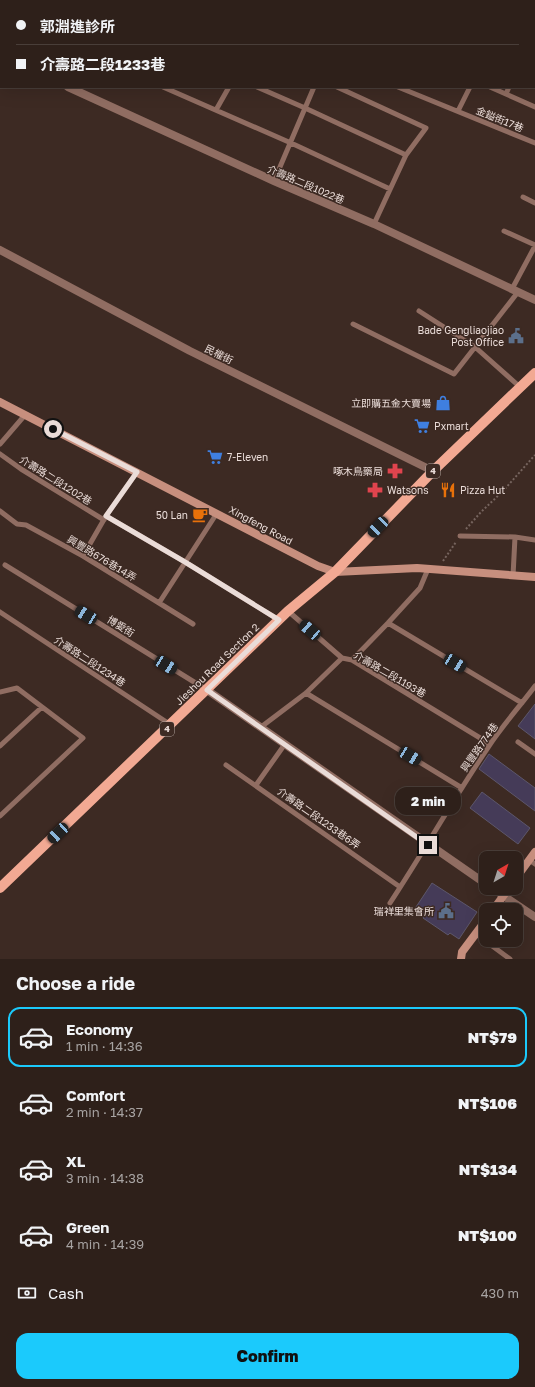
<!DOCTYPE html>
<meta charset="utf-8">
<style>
:root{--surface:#2e201a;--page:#3a2d27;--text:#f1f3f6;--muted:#a7a3a2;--line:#493e39;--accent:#1bcafc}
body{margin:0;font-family:"Golos Text","Noto Sans TC",sans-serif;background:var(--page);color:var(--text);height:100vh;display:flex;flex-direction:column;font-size:15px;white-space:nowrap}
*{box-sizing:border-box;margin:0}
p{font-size:13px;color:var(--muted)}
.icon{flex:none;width:22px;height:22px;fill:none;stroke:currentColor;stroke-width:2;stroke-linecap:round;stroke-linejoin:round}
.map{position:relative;height:959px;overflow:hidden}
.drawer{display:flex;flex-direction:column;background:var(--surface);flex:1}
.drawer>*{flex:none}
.top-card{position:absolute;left:0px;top:0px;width:535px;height:88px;box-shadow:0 4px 16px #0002,0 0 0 1px var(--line);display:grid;align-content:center;height:88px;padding:0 16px;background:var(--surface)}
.needle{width:26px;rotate:39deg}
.tools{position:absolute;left:479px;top:851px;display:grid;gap:8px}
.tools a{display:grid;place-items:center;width:44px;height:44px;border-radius:8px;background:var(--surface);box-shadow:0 4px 16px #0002,0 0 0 1px var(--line);font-size:20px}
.end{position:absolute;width:18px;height:18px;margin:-9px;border:5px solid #eadcd8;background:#111;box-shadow:0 0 0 2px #111}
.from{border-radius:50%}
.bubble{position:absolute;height:28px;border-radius:12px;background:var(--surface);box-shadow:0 4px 16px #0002,0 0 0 1px var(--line);font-size:13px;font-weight:800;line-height:28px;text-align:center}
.car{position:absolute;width:12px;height:24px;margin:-12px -6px;border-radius:5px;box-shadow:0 0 3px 1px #0007;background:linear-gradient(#222 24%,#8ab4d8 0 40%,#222 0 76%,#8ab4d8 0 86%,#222 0)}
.top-card b{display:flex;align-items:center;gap:14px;height:38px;font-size:15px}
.top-card b+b{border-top:1px solid var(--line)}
.top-card i{width:10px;height:10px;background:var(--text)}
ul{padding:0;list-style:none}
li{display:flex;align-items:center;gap:12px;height:60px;margin:0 8px 6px;padding:0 8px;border:2px solid transparent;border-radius:12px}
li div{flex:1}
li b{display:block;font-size:15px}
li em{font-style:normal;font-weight:800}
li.active{border-color:var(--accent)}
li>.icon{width:36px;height:36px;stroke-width:1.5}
h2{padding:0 16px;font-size:18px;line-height:48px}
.pay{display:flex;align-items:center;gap:10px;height:44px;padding:0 16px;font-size:15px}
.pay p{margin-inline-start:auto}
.action{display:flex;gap:8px;margin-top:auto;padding:8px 16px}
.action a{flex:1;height:46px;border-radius:12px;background:var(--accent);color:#111;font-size:16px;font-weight:800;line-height:46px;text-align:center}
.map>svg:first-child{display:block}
.grass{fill:url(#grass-tufts)}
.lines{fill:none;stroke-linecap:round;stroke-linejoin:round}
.stream{stroke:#48697c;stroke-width:3.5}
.building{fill:#453b58;stroke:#5d576b}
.path{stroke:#76645e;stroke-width:2;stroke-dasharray:2 2;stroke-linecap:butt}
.lane{stroke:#906d62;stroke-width:5}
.street{stroke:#906d62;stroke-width:8}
.secondary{stroke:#c78f7e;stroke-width:8}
.primary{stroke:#f2a993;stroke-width:10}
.route{stroke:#eadcd8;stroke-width:5}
.labels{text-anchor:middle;stroke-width:3;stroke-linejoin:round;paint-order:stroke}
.shield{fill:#3d2a23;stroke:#b6a7a2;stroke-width:1}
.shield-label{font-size:9px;font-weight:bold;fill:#eadcd8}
.street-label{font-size:10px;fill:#eadcd8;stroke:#3d2a23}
.poi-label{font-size:10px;fill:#eadcd8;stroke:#3d2a23;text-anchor:end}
</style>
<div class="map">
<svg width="535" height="959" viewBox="0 0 535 959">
<defs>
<pattern id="grass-tufts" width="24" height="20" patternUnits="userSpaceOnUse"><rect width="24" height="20" fill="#45604c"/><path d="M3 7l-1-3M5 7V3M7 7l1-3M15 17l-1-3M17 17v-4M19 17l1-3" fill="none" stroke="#607665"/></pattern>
</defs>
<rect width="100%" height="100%" fill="#3d2a23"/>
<path class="grass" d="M 410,0 L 535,0 L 535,46 L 534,1 Z"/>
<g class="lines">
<path class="stream" d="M 49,1 L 49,0"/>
</g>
<path class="building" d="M 535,704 L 535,739 L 518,726 Z
M 489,754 L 535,788 L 535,811 L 479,769 Z
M 482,792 L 530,828 L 518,844 L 470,808 Z
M 432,883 L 477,912 L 459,939 L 450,933 L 448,935 L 423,918 L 424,916 L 414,910 Z"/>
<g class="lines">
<path class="path" d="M 453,0 L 454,1
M 534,4 L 535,3
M 466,529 L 481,512 L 503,491 L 535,455
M 443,561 L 456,542"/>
<path class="lane" d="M 316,0 L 318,1
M 271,1 L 271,0
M 163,87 L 291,143 L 390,189
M 257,87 L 305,108 L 406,155
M 337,87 L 426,128 L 406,155 L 374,224
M 398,87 L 535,143
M 490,87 L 535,107
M 506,94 L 509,87
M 216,110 L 229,87
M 458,111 L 470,87
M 274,181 L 314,87
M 523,197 L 535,203
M 504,231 L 535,245
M 512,289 L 535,246
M 419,311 L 475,347 L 520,387
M 353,324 L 454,374 L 518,292
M 0,444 L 25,415
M 0,454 L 21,469 L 104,520
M 0,511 L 17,524 L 26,525 L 83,556 L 193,624
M 106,516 L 185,562 L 279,620
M 460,536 L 515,537 L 535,540
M 83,556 L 106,516 L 137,472
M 5,565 L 207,690
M 513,576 L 515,537
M 159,603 L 217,513
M 288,611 L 342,658 L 352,660 L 490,744
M 0,612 L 171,725
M 388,623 L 522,703
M 352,660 L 388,623 L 420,588 L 428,569
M 0,692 L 17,688 L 83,738 L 0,816
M 306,693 L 462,788
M 261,727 L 306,693 L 342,658
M 518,742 L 535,754
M 0,746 L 42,707
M 226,765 L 400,887
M 256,785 L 285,744
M 529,860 L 535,864
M 390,903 C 424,851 454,798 489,746 C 503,725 520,706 535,686
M 476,934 L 510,959"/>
<path class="street" d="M 0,54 L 1,55
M 68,87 L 274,181 L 374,224 L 535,300
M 0,250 L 190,351 L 433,471
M 207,690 L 486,884
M 492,888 L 535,917"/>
<path class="secondary" d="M 0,402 L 318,566 L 335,572 L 417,568 L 535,577
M 516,878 L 535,852
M 493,910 L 509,888
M 461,959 L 462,952 L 486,920"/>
<path class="primary" d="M 0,888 L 288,611 L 335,572 L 433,471 L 535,373"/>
</g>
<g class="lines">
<path class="route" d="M 53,429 L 137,472 L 106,516 L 185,562 L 279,620 L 207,690 L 428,845"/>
</g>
<defs>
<symbol id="civic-bare" viewBox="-9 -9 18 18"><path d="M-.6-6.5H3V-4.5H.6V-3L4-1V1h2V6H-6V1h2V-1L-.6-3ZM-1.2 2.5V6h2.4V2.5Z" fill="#5c6f8a" stroke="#3d2a23" stroke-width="2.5" paint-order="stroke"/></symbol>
<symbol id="shop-bare" viewBox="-9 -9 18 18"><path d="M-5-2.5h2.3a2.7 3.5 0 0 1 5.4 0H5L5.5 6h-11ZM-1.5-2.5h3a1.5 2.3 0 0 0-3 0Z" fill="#3f7fe0" stroke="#3d2a23" stroke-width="2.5" paint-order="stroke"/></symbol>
<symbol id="supermarket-bare" viewBox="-9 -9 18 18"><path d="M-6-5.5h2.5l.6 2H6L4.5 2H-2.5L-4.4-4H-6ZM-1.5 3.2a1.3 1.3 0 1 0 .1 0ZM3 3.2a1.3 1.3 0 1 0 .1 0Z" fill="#3f7fe0" stroke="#3d2a23" stroke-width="2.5" paint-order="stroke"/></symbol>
<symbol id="pharmacy-bare" viewBox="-9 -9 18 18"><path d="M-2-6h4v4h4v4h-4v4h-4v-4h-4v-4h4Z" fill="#e0444e" stroke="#3d2a23" stroke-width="2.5" paint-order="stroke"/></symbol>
<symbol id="restaurant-bare" viewBox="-9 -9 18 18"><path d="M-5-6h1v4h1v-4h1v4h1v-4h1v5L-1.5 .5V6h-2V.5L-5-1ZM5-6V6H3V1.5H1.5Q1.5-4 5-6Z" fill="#e8710a" stroke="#3d2a23" stroke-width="2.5" paint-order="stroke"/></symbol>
<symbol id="cafe-bare" viewBox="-9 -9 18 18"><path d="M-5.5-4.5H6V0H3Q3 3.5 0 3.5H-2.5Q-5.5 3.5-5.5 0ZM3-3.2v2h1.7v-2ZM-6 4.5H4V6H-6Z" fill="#e8710a" stroke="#3d2a23" stroke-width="2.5" paint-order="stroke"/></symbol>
</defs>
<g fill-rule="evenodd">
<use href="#civic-bare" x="505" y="325" width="22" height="22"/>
<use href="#shop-bare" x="432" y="392" width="22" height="22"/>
<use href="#supermarket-bare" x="411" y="415" width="22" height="22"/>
<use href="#supermarket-bare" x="204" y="446" width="22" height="22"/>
<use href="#pharmacy-bare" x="384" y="460" width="22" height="22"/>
<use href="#pharmacy-bare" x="364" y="479" width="22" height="22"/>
<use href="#restaurant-bare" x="437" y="479" width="22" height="22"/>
<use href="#cafe-bare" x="189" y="504" width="22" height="22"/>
<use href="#civic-bare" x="435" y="900" width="22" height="22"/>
</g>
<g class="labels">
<g class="shield">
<rect x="426" y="464" width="14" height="14" rx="3"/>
<rect x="160" y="722" width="14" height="14" rx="3"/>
</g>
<g class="shield-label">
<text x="433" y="474">4</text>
<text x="167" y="732">4</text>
</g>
<g class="street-label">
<text transform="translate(500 119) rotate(22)" y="4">金鎰街17巷</text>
<text transform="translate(306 184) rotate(23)" y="4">介壽路二段1022巷</text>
<text transform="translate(219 354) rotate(26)" y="4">民權街</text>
<text transform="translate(56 480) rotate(32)" y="4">介壽路二段1202巷</text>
<text transform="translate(261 525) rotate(28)" y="4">Xingfeng Road</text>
<text transform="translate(102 558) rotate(31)" y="4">興豐路676巷14弄</text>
<text transform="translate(121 626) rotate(32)" y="4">博愛街</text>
<text transform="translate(90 661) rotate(33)" y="4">介壽路二段1234巷</text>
<text transform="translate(217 664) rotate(-44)" y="4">Jieshou Road Section 2</text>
<text transform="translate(390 674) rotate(30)" y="4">介壽路二段1193巷</text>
<text transform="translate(479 747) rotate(-55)" y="4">興豐路774巷</text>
<text transform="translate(319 818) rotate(35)" y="4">介壽路二段1233巷6弄</text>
</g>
<g class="poi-label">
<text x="504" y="334">Bade Gengliaojiao<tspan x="504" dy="12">Post Office</tspan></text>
<text x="431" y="407">立即購五金大賣場</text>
<text x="434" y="430" text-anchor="start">Pxmart</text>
<text x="227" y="461" text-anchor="start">7-Eleven</text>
<text x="383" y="475">啄木鳥藥局</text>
<text x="387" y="494" text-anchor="start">Watsons</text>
<text x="460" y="494" text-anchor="start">Pizza Hut</text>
<text x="188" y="519">50 Lan</text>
<text x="434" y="915">瑞祥里集會所</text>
</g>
</g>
</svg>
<div class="tools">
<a><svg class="needle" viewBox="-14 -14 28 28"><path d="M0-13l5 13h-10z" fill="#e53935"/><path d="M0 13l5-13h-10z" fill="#a7a3a2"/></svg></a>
<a><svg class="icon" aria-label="locate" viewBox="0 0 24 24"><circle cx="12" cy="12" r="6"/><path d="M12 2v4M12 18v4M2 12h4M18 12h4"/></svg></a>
</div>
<i class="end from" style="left:53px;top:429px"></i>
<i class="end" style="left:428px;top:845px"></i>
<div class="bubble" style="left:395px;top:787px;width:66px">2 min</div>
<i class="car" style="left:378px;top:527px;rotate:224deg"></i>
<i class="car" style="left:86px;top:615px;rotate:302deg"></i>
<i class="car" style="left:310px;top:630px;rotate:311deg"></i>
<i class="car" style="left:455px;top:663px;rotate:121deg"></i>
<i class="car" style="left:166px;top:665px;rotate:122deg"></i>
<i class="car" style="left:410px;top:756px;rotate:121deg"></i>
<i class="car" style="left:58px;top:833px;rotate:227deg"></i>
<div class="top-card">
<b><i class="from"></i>郭淵進診所</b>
<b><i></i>介壽路二段1233巷</b>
</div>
</div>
<section class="drawer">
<h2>Choose a ride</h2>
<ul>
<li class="active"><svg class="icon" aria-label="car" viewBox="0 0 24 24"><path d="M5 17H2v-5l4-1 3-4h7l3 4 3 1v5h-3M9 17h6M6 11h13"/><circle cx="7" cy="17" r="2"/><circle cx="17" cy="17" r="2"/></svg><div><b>Economy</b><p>1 min · 14:36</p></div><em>NT$79</em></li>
<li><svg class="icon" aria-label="car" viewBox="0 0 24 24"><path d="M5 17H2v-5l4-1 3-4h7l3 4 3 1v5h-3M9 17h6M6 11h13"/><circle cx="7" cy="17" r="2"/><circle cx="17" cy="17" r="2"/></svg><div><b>Comfort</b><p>2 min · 14:37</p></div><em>NT$106</em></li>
<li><svg class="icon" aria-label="car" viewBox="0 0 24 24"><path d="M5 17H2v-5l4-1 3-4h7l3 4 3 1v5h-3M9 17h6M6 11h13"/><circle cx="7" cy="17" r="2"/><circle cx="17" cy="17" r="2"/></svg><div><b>XL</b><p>3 min · 14:38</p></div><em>NT$134</em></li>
<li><svg class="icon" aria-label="car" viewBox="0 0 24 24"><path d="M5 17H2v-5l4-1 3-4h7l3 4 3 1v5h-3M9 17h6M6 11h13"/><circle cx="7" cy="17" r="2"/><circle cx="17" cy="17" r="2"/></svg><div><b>Green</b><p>4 min · 14:39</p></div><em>NT$100</em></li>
</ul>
<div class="pay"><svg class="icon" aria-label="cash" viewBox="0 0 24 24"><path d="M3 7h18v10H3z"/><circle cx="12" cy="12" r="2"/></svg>Cash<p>430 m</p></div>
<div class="action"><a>Confirm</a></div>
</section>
